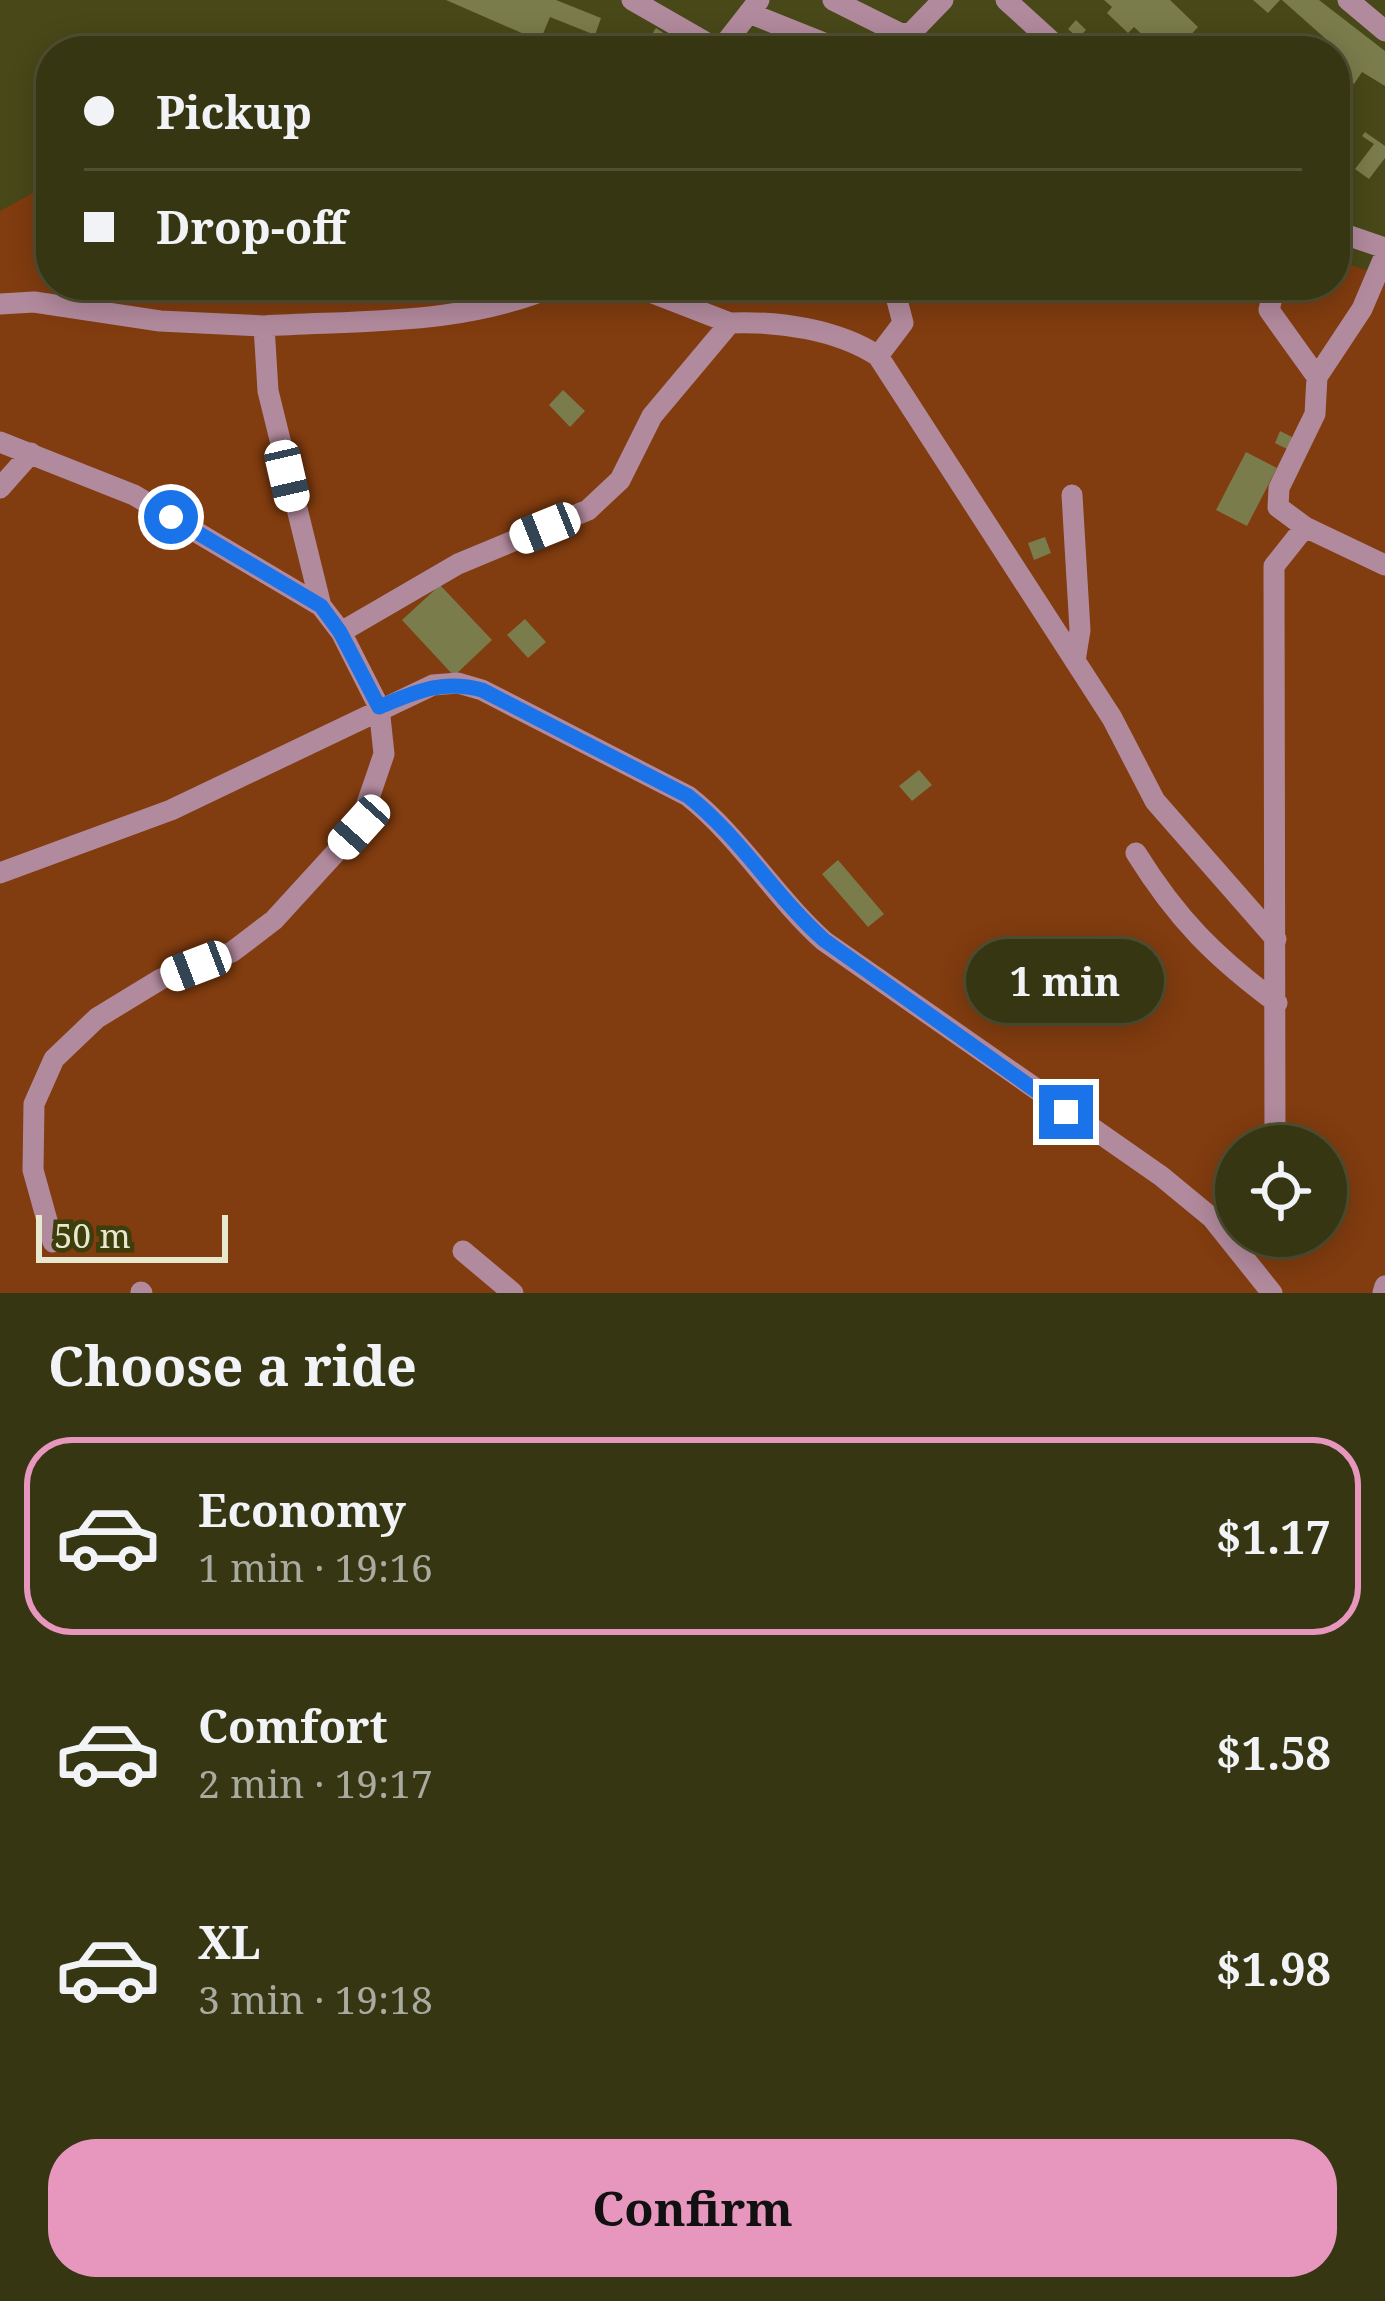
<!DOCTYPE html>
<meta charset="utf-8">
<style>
:root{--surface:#363613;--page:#414121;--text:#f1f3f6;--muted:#aaaba0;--line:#505033;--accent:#e797bd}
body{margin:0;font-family:"Noto Serif",serif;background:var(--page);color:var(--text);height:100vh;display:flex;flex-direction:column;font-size:45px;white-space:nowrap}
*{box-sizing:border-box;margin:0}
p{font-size:39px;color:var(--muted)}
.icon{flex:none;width:66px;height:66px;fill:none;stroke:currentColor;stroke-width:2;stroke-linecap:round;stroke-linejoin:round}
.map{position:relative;height:1293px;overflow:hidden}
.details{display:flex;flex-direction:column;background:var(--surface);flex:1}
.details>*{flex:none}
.banner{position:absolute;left:36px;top:36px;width:1314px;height:264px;border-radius:48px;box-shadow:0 6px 30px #0003,0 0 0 3px var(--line);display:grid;align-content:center;height:264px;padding:0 48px;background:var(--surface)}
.controls{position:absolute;left:1215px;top:1125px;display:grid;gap:24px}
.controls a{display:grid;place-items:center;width:132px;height:132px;border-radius:50%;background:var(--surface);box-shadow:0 6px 30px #0003,0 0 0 3px var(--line);font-size:60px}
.scale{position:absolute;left:36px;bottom:30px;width:192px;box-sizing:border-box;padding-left:12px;border:6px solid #e7e8ce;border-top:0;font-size:33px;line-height:42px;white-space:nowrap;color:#e7e8ce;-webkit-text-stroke:9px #3e3d0c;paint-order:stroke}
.end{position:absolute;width:54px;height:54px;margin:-27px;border:15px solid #1a73e8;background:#fff;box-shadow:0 0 0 6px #fff}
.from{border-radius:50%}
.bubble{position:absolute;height:84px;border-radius:42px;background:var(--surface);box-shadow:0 6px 30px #0003,0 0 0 3px var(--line);font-size:39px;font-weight:700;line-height:84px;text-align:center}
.car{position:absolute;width:36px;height:72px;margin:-36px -18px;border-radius:15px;box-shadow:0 0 9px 3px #0007;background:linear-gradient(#fff 24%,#345 0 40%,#fff 0 76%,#345 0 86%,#fff 0)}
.banner b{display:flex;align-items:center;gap:42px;height:114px;font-size:45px}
.banner b+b{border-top:3px solid var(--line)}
.banner i{width:30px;height:30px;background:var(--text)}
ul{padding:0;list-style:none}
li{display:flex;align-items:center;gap:36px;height:198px;margin:0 24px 18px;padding:0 24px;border:6px solid transparent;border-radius:48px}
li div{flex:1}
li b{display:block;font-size:45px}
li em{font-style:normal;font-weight:700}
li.current{border-color:var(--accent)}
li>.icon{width:108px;height:108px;stroke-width:1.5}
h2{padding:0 48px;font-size:54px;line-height:144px}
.action{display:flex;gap:24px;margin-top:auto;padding:24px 48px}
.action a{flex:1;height:138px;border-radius:48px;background:var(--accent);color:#111;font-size:48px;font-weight:700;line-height:138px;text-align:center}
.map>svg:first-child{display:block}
.green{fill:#813c0f;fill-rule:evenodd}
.building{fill:#7b7c4c}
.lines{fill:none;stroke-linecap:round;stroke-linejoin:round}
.minor{stroke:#b28a9d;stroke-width:21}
.route{stroke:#1a73e8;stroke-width:15}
</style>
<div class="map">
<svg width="1385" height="1293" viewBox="0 0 1385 1293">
<rect width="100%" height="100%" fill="#484819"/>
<path class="green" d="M 51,183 L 51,285 L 1335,285 L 1335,260 L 1385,276 L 1385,1293 L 0,1293 L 0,211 ZM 1236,1146 L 1326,1146 L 1326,1236 L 1236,1236 Z"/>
<path class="building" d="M 446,0 L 556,0 L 601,18 L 595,35 L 550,17 L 540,41 Z
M 1104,0 L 1170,0 L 1198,27 L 1176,51 L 1160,51 L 1134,27 L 1128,33 L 1107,13 L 1112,7 Z
M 1253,0 L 1280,0 L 1268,13 Z
M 1282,0 L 1319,0 L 1385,51 L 1385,86 L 1362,72 L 1354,84 L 1339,74 L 1335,79 L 1337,49 Z
M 1076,20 L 1086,30 L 1078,38 L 1068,29 Z
M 656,28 L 668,36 L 658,51 L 641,51 Z
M 1365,132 L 1385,146 L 1385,158 L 1369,179 L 1355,169 L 1374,144 L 1362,136 Z
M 563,390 L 585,411 L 570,427 L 549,405 Z
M 1280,431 L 1294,438 L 1289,450 L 1275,443 Z
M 1246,452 L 1277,468 L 1247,526 L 1216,510 Z
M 1045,537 L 1051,553 L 1034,560 L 1028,543 Z
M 440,585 L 492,640 L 454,676 L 402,620 Z
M 525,619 L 546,642 L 528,658 L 507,635 Z
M 919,770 L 932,785 L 912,801 L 899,786 Z
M 838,860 L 884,914 L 868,927 L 822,874 Z"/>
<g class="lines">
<path class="minor" d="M 632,0 L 721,51
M 833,0 L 901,34 L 912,32 L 943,0
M 1006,0 L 1061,50
M 1348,0 L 1385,31
M 749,13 L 844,51
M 720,50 L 759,0
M 1335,231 L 1385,248
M 893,285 L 903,323 L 878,356 L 1112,718 L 1155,801 L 1276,939
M 1275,285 L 1269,310 L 1317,377
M 0,304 L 34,302 L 160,321 L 264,326 L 268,391 L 321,606 L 341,632 L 379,707 L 384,754 L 359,827 L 274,920 L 232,952 L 161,979 L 97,1018 L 54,1059 L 34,1104 L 33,1170 L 53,1242
M 730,323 C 778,321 837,329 878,356
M 264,326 C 364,320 462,326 557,285
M 0,442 L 134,495 L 321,606
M 0,488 L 31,453
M 1072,495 L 1080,630 L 1075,661
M 1305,527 L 1278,507 L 1279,488 L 1315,414 L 1317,377 L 1362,309 L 1385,255
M 341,632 L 458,564 L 588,510 L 620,480 L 652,416 L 730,323 L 632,285
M 1136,853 C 1177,919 1215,957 1277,1003
M 0,873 L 171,810 L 433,685 L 458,683 L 482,690 L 688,796 C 740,837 774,896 824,941 L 1161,1176 L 1212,1218 L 1272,1293
M 1275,1146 L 1274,566 L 1305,527 L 1385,565
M 463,1251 L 513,1293
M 141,1292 L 142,1293
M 1383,1293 L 1385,1286"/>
</g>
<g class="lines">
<path class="route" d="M 171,517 L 321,606 L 340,632 L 379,707 C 416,692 442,679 482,690 L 688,796 C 740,837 774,895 824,940 L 1066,1112"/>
</g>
</svg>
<div class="controls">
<a><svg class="icon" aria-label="locate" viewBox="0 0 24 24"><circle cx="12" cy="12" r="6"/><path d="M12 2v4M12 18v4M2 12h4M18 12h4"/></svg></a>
</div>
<div class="scale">50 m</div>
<i class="end from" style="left:171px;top:517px"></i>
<i class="end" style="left:1066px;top:1112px"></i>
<div class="bubble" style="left:966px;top:939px;width:198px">1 min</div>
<i class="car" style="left:287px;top:476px;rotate:167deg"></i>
<i class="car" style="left:545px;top:528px;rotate:248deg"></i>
<i class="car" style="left:359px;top:827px;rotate:222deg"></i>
<i class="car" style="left:196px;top:966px;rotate:249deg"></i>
<div class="banner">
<b><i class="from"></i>Pickup</b>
<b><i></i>Drop-off</b>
</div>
</div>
<section class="details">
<h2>Choose a ride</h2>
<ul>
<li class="current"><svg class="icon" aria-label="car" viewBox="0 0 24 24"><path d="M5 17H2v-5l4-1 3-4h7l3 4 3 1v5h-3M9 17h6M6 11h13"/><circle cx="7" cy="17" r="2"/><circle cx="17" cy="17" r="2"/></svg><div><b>Economy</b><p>1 min · 19:16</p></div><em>$1.17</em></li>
<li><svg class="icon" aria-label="car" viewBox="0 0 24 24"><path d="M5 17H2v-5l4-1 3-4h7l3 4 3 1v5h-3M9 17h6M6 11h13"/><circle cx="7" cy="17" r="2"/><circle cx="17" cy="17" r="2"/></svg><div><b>Comfort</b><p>2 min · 19:17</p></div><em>$1.58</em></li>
<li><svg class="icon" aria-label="car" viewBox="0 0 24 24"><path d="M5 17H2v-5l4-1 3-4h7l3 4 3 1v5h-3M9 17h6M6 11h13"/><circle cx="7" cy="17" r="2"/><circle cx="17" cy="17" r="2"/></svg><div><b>XL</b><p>3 min · 19:18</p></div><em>$1.98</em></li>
</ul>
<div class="action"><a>Confirm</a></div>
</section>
